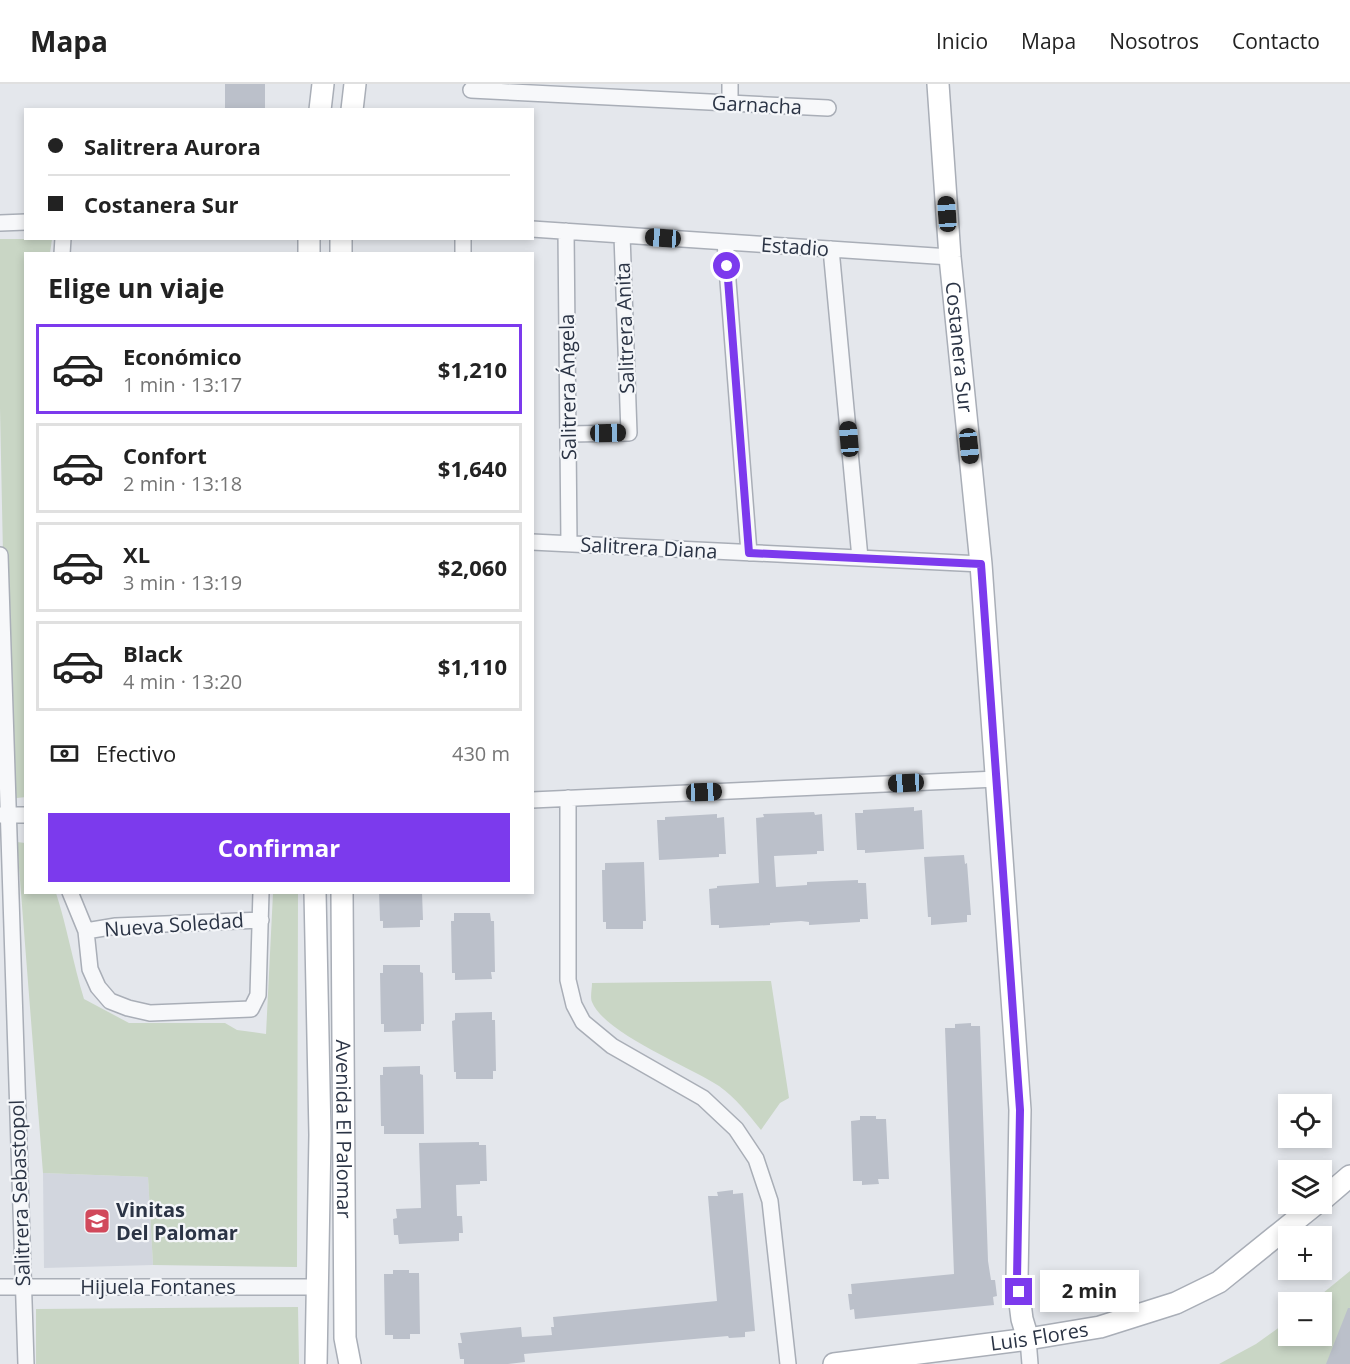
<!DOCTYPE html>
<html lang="es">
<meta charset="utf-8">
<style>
:root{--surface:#fff;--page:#f6f6f6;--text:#222;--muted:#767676;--line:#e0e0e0;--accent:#7c3aed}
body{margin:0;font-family:"Open Sans",sans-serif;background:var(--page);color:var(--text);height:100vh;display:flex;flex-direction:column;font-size:22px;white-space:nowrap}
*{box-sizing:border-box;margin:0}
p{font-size:20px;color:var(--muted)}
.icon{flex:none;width:33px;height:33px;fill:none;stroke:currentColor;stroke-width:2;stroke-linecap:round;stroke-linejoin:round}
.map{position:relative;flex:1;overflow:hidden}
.drawer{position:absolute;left:24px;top:168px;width:510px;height:642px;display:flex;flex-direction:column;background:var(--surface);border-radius:0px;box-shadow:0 3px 9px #0003}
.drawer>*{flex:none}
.banner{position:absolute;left:24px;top:24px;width:510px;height:132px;border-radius:0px;box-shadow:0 3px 9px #0003;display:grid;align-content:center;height:132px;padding:0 24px;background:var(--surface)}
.fabs{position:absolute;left:1278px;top:1010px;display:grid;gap:12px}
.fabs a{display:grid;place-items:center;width:54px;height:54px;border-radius:0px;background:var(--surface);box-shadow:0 3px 9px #0003;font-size:30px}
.end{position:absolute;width:27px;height:27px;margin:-14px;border:8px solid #7c3aed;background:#fff;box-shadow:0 0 0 3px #fff}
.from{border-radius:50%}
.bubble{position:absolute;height:42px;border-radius:0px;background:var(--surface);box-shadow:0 3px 9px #0003;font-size:20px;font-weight:700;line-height:42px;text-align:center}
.car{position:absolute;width:18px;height:36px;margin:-18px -9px;border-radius:8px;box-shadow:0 0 4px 2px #0007;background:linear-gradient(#222 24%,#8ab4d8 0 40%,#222 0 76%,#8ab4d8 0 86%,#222 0)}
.banner b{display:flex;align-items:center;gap:21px;height:57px;font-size:22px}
.banner b+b{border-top:2px solid var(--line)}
.banner i{width:15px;height:15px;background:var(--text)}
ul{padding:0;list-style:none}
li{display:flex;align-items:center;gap:18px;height:90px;margin:0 12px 9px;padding:0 12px;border:3px solid var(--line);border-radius:0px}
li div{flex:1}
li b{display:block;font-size:22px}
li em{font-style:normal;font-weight:700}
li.selected{border-color:var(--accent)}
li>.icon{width:54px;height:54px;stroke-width:1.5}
h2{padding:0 24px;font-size:27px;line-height:72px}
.pay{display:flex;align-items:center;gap:15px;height:66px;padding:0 24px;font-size:22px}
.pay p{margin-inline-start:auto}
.action{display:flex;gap:12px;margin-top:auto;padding:12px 24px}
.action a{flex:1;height:69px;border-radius:0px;background:var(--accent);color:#fff;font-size:24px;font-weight:700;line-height:69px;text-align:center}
header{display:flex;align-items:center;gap:36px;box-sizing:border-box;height:84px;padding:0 30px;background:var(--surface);border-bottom:2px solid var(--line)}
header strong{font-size:28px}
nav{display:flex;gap:33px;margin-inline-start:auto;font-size:21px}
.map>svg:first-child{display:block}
.built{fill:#d2d6de}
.green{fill:#c9d6c5}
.building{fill:#bbc0ca}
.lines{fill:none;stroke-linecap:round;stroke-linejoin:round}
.street-casing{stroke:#a9aeb7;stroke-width:18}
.secondary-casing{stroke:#a9aeb7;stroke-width:24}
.street{stroke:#f7f8fa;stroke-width:15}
.secondary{stroke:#fff;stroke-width:21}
.route{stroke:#7c3aed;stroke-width:8}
.labels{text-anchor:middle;stroke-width:4.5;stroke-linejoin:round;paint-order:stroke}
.street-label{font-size:20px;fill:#2b3445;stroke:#f4f6f9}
.poi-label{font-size:20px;font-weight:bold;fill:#2b3445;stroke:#f4f6f9;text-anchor:start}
</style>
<header>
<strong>Mapa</strong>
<nav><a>Inicio</a><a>Mapa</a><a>Nosotros</a><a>Contacto</a></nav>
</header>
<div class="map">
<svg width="1350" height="1280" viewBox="0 0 1350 1280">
<rect width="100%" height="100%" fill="#e4e7ec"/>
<path class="built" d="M 43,1089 L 148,1093 L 153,1181 L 44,1184 Z"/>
<path class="green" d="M 0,155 L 52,155 L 50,169 L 26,170 L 26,713 L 8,715 L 0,324 Z
M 17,758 L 25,759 L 26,808 L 56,809 C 67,843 73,879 84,915 L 129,939 L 225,939 L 237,946 L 266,950 L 273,809 L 298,809 L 297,1183 L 153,1181 L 148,1093 L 43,1089 Z
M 771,897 L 789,1014 L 780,1019 L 761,1046 C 748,1030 736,1014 719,1002 C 689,982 605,950 592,918 C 590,913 592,905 592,899 Z
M 1350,1187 L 1350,1280 L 1219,1280 L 1256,1260 L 1288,1237 L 1288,1251 L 1322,1251 L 1322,1218 L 1312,1218 Z
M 298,1223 L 299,1280 L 36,1280 L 36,1225 Z"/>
<path class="building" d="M 225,0 L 265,0 L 265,26 L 225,26 Z
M 914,723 L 914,727 L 922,726 L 924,765 L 865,769 L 865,766 L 857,766 L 855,729 L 863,729 L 863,726 Z
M 814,728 L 815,731 L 822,730 L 824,767 L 817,767 L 817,770 L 774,772 L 776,803 L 807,801 L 807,798 L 858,796 L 858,799 L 866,799 L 868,835 L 860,835 L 860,838 L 809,841 L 809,838 L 801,837 L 770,839 L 770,841 L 719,844 L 719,841 L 711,841 L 709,805 L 717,804 L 717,802 L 759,799 L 756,734 L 764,733 L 763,730 Z
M 717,730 L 717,734 L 724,733 L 726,770 L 719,770 L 719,773 L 659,776 L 657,736 L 665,736 L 665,733 Z
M 964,771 L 965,780 L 967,779 L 971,831 L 967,831 L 967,838 L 931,841 L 931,833 L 928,833 L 924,773 Z
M 644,778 L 646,837 L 643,837 L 643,845 L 606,845 L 606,838 L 603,838 L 602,786 L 605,786 L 605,779 Z
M 379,808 L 422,808 L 423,836 L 420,836 L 420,843 L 383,844 L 383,837 L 380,837 Z
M 454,829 L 490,829 L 491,837 L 494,837 L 495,888 L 491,888 L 492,895 L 455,896 L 455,889 L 452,889 L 451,837 L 454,837 Z
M 383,881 L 420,881 L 420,888 L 423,889 L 424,940 L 421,940 L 421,947 L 384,948 L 384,940 L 381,940 L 380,889 L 383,889 Z
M 492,928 L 492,936 L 495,936 L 496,987 L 493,987 L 493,995 L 456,995 L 456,988 L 454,988 L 452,937 L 455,936 L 455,929 Z
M 971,939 L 971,942 L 980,942 L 988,1177 L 991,1196 L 995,1196 L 997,1212 L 993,1213 L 994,1221 L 855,1235 L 854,1225 L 850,1226 L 848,1210 L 852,1210 L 851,1200 L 954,1190 L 945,944 L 955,944 L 955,940 Z
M 420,982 L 420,990 L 423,991 L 424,1050 L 384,1050 L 384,1042 L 381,1042 L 380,991 L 383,991 L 383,983 Z
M 860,1032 L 876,1032 L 876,1035 L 886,1035 L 889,1095 L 878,1095 L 879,1100 L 862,1101 L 862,1097 L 853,1097 L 851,1037 L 860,1036 Z
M 479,1058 L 479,1061 L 486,1061 L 487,1097 L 480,1097 L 480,1100 L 456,1101 L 457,1132 L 462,1132 L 463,1149 L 459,1149 L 459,1157 L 399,1160 L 398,1151 L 394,1151 L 393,1135 L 397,1134 L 396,1125 L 421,1124 L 419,1059 Z
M 733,1106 L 733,1110 L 743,1109 L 755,1247 L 745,1248 L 745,1253 L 729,1254 L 728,1252 L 524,1270 L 525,1278 L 508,1280 L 464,1280 L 464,1275 L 460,1275 L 458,1259 L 462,1259 L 460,1249 L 521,1243 L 522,1253 L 552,1251 L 551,1243 L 554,1243 L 553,1233 L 717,1217 L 708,1112 L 718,1112 L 717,1108 Z
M 393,1186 L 409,1186 L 409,1189 L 419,1189 L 420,1250 L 410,1250 L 410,1255 L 393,1255 L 393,1251 L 385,1251 L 384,1190 L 393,1190 Z
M 1348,1224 L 1350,1224 L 1350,1280 L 1326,1280 Z"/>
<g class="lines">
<defs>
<path id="street" d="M 471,6 L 828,24
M 730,19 L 730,0
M 0,139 L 26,138
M 532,145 L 950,173
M 566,147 L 569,459
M 463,154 L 463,170
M 725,158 L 749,469
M 831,165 L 860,474
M 62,170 L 63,154
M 568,350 L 629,349 L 622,151
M 532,458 L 981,480
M 0,471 L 26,1280
M 568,714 L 568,896 L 574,921 L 583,938 L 612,962 L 703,1014 L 736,1045 L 756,1075 L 770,1117 L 788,1280
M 532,716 L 997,695
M 0,731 L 26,731
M 70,808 L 86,847 L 90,885 L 98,903 L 110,917 L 128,924 L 150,929 L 251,925 L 258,911 L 261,808
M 86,847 L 116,842 L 261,836
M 0,1203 L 316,1203
M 1028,1255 L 1030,1280"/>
<g id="secondary">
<path id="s1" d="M 938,0 L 950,173 L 981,480 L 1020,1026 L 1017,1195 L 1022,1235 L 1028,1255"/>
<path d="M 320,26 L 323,0"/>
<path d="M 352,26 L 355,0"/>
<path d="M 309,170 L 309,154"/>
<path d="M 341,170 L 341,154"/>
<path d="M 315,808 L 320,1051 L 316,1280"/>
<path id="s2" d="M 342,808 L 345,1254 L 350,1280"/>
<path d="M 1322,1116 L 1350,1092"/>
<path id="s3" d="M 834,1280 L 1028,1255 L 1100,1243 L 1176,1219 L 1219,1198 L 1317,1119"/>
</g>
</defs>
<use href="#street" class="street-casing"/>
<use href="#secondary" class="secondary-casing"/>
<use href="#street" class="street"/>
<use href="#secondary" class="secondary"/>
</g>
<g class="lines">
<path class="route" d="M 727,182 L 749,469 L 981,480 L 1020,1026 L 1017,1195 L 1019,1208"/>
</g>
<defs>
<symbol id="school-square" viewBox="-11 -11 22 22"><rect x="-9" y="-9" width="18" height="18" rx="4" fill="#d1495b" stroke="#f4f6f9"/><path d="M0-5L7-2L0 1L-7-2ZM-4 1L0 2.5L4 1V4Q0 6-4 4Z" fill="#fff"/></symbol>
</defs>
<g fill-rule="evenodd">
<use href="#school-square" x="82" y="1122" width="30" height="30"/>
</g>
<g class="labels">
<g class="street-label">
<text transform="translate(757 21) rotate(3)" y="7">Garnacha</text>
<text transform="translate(795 163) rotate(4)" y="7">Estadio</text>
<text transform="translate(625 244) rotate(-92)" y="7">Salitrera Anita</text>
<text dy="7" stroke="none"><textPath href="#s1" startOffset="264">Costanera Sur</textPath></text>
<text transform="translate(568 303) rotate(-91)" y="7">Salitrera Ángela</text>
<text transform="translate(649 464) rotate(3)" y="7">Salitrera Diana</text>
<text transform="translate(174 841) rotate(-4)" y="7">Nueva Soledad</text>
<text dy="7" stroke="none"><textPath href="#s2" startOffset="237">Avenida El Palomar</textPath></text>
<text transform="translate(20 1109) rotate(-92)" y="7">Salitrera Sebastopol</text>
<text x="158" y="1210">Hijuela Fontanes</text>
<text dy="7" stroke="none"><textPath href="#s3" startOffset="207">Luis Flores</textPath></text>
</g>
<g class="poi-label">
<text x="116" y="1133">Vinitas<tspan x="116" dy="23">Del Palomar</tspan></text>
</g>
</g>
</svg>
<div class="fabs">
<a><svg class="icon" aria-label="locate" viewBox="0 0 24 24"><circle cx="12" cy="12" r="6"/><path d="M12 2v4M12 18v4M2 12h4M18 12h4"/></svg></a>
<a><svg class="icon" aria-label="layers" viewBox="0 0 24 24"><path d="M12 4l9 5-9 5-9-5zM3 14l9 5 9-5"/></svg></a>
<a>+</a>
<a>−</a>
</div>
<i class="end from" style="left:727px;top:182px"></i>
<i class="end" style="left:1019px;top:1208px"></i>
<div class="bubble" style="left:1040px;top:1186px;width:99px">2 min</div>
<i class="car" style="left:947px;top:130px;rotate:356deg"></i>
<i class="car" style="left:663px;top:154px;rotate:274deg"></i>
<i class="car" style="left:608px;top:349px;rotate:89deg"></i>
<i class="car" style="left:849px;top:355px;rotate:355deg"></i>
<i class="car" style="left:969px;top:362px;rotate:174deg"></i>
<i class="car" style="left:906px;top:699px;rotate:267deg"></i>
<i class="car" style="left:704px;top:708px;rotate:88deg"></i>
<div class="banner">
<b><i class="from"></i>Salitrera Aurora</b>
<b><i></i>Costanera Sur</b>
</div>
<section class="drawer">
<h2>Elige un viaje</h2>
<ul>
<li class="selected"><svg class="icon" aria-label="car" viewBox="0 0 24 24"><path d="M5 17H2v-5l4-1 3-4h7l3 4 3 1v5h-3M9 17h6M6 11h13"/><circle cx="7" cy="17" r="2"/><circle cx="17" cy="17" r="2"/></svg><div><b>Económico</b><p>1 min · 13:17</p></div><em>$1,210</em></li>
<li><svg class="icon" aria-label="car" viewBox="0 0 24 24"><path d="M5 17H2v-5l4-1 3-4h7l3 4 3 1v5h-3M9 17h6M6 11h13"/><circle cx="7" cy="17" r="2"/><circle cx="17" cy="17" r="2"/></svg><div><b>Confort</b><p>2 min · 13:18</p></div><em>$1,640</em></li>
<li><svg class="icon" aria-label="car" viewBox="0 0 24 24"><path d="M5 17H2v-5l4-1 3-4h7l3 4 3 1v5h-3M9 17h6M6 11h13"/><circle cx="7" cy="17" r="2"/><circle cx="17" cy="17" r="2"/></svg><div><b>XL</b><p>3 min · 13:19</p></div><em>$2,060</em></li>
<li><svg class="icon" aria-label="car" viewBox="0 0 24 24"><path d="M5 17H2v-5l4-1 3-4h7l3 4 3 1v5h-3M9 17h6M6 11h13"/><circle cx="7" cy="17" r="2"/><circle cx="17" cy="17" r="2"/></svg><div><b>Black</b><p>4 min · 13:20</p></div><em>$1,110</em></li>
</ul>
<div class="pay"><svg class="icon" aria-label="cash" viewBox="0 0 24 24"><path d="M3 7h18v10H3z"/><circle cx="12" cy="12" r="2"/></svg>Efectivo<p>430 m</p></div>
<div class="action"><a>Confirmar</a></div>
</section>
</div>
